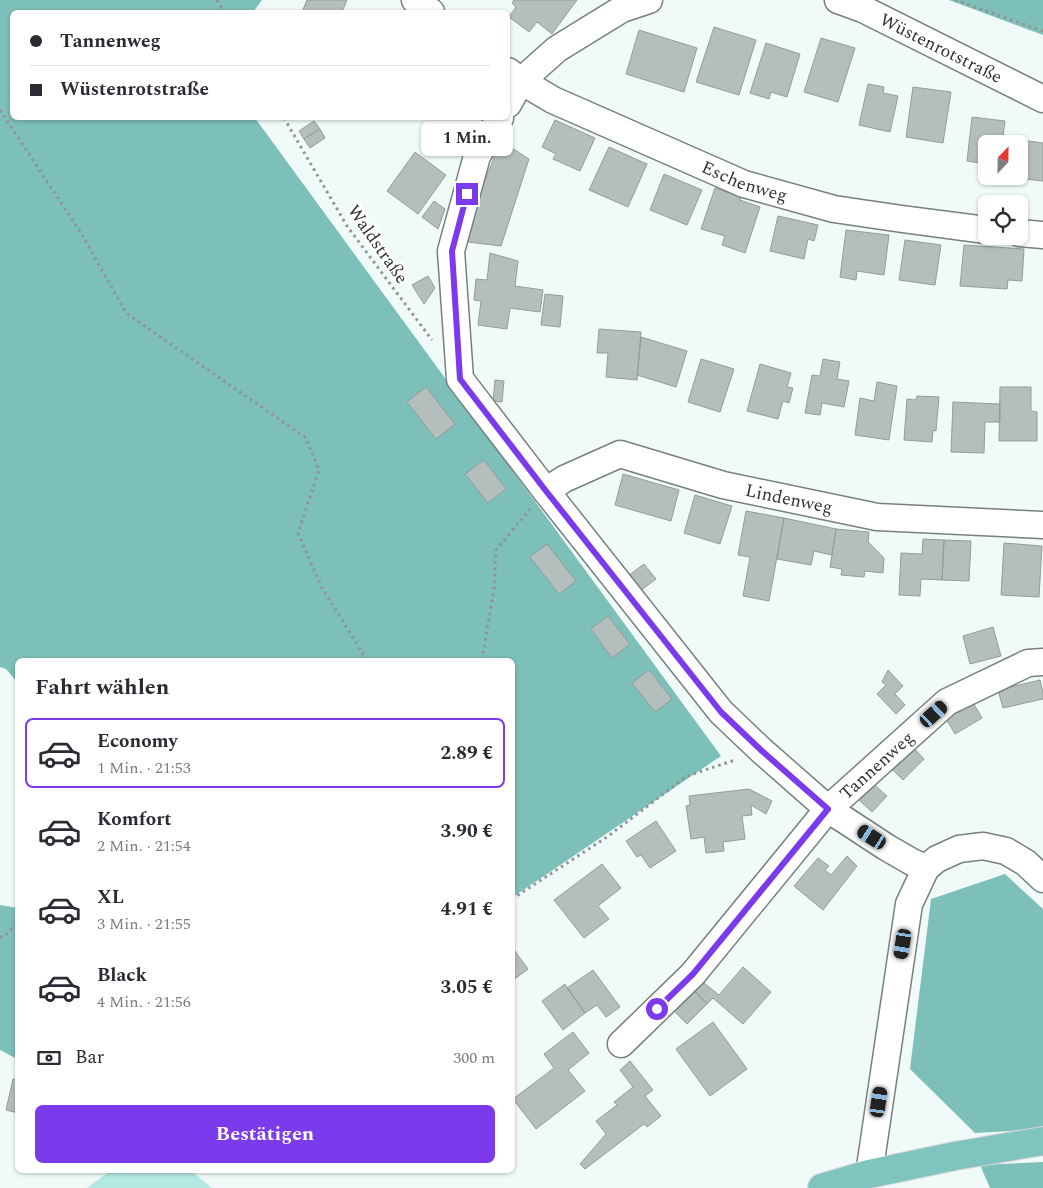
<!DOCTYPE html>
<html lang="de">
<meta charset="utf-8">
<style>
:root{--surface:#fff;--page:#f7f7f7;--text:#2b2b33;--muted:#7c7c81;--line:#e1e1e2;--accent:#7c3aed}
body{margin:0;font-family:Spectral,serif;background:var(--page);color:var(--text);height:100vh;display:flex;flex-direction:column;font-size:19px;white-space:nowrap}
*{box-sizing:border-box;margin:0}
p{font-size:16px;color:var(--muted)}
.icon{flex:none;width:28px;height:28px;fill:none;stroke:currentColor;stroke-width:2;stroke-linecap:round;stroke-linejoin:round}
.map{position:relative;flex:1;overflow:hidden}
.side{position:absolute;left:15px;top:658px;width:500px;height:515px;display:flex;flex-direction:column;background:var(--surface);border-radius:8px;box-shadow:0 1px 4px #0004}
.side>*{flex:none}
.hud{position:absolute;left:10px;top:10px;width:500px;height:110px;border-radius:8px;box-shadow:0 1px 4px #0004;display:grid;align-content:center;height:110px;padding:0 20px;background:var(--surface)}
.needle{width:32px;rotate:22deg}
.tools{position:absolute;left:978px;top:135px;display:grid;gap:10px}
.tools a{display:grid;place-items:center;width:50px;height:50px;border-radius:8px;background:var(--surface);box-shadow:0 1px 4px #0004;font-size:25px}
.end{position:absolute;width:22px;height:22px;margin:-11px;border:6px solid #7c3aed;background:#fff;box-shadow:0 0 0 2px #fff}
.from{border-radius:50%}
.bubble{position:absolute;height:35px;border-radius:8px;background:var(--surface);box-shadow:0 1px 4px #0004;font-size:16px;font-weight:700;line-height:35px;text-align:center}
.car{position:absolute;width:15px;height:30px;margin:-15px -8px;border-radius:6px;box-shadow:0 0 4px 1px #0007;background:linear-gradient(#222 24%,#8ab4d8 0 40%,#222 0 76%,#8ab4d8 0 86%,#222 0)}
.hud b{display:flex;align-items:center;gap:18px;height:48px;font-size:19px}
.hud b+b{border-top:1px solid var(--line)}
.hud i{width:12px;height:12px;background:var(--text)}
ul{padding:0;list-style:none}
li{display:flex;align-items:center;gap:15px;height:70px;margin:0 10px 8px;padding:0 10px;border:2px solid transparent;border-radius:8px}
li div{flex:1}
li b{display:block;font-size:19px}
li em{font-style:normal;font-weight:700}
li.on{border-color:var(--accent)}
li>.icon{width:45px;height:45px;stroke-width:1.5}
h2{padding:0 20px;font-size:22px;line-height:60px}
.pay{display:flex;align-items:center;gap:12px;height:55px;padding:0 20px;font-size:19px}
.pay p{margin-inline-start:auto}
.cta{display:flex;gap:10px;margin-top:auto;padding:10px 20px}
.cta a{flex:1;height:58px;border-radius:8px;background:var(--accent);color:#fff;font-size:20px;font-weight:700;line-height:58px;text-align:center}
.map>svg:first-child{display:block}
.green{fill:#b3e8e3}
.forest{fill:#7dbfb9}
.building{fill:#b4bebd;stroke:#939c9b}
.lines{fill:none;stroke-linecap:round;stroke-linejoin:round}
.minor-casing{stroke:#77807f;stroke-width:29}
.major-casing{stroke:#d6d6d6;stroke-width:30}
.path{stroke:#8e9493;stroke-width:3;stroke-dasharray:2.5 4;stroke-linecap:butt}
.minor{stroke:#fff;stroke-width:26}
.major{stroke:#7fc4bf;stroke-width:28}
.route{stroke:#7c3aed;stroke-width:6}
.labels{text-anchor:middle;stroke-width:5;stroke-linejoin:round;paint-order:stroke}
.street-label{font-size:18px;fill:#303333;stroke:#fff}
</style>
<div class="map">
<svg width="1043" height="1188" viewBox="0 0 1043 1188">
<rect width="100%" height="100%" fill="#f0faf8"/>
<path class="green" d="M 111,1170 L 190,1170 L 212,1188 L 87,1188 Z"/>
<path class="forest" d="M 0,0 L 262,0 L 253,12 L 12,12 L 12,118 L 255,118 L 721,756 L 513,897 L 512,660 L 18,660 L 17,682 L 6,669 L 0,667 Z
M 949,0 L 1043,0 L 1043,35 Z
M 1005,874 L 1043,909 L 1043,1129 L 975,1133 L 910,1069 L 931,899 Z
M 0,905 L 17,908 L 17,1059 L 0,1050 Z
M 1043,1162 L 1043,1188 L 990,1188 L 980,1165 Z"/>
<path class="building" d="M 307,0 L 347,0 L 342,12 L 302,12 Z
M 514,0 L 577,0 L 552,34 L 537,22 L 529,32 L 509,17 L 516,7 L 512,3 Z
M 714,27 L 756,40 L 739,95 L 696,82 Z
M 639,30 L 697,48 L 684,92 L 626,74 Z
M 821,38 L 855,48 L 838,102 L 804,92 Z
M 766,43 L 800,54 L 787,97 L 771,92 L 769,99 L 750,93 Z
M 868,84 L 884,87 L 883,93 L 898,96 L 890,132 L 859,125 Z
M 913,87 L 951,92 L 943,143 L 906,137 Z
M 972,117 L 1005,121 L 1002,144 L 986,144 L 986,164 L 967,161 Z
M 555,120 L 595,138 L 580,171 L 553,159 L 556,154 L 542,147 Z
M 314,121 L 320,129 L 304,139 L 299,131 Z
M 320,129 L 325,138 L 310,148 L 304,139 Z
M 1021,140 L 1043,143 L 1043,181 L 1016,178 L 1016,176 L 1019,176 L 1019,155 Z
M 501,141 L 529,159 L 501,246 L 468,242 L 478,197 Z
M 609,147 L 647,164 L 628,207 L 589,190 Z
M 415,152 L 446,175 L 418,214 L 387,191 Z
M 664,174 L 702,190 L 687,225 L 650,210 Z
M 715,188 L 741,197 L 740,200 L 760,207 L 745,253 L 722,245 L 725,236 L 701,229 Z
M 434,201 L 445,209 L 438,229 L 422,217 Z
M 778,216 L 818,225 L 814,241 L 808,239 L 804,259 L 770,251 Z
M 846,230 L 889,235 L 884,275 L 857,271 L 856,280 L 840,277 Z
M 905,240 L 941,245 L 935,285 L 899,280 Z
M 964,245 L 1024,249 L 1022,281 L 1008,280 L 1007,289 L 960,286 Z
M 490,253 L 518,261 L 515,286 L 543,290 L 540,312 L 510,308 L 507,329 L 478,325 L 481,301 L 474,300 L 476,279 L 487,280 Z
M 428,276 L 435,288 L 424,304 L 412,285 Z
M 545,294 L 563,296 L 560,327 L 541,325 Z
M 599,329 L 641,332 L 637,380 L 606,377 L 608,353 L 597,353 Z
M 641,337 L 687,351 L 676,387 L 637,375 Z
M 701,359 L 734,369 L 720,412 L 688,402 Z
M 823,359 L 840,362 L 837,379 L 849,381 L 844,407 L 822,403 L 820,415 L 805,413 L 812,375 L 820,376 Z
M 760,364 L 791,373 L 787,387 L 793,388 L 789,403 L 783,401 L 778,419 L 747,411 Z
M 495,380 L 504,381 L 502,402 L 493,401 Z
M 877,382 L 897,386 L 889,440 L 855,435 L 860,398 L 874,401 Z
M 426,387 L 455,424 L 436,439 L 407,402 Z
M 1000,387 L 1031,387 L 1031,411 L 1037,412 L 1037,441 L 999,441 Z
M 917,396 L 939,397 L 936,431 L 933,430 L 932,442 L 904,440 L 907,399 L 916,400 Z
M 953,402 L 1000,404 L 1000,422 L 985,422 L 984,453 L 951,452 Z
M 484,460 L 506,489 L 488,503 L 465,474 Z
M 623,474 L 679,490 L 671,521 L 615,505 Z
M 695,495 L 732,506 L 720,544 L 684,533 Z
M 746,511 L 784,518 L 769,601 L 743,596 L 750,557 L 738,555 Z
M 784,518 L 836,529 L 832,555 L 814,551 L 811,565 L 777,559 Z
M 836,529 L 869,532 L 868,542 L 884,558 L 883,573 L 865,571 L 864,577 L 841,575 L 842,569 L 830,567 Z
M 923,539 L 944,540 L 942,580 L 921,579 L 920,596 L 899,595 L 901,553 L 922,554 Z
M 944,540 L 971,541 L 969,581 L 942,580 Z
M 1004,543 L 1042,546 L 1039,597 L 1001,595 Z
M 547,544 L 576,581 L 559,594 L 530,557 Z
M 644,564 L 656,579 L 640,591 L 628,576 Z
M 608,616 L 630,644 L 612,658 L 591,629 Z
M 993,627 L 1001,656 L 970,664 L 963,636 Z
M 649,670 L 672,699 L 655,712 L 632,683 Z
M 888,670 L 903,686 L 895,694 L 905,705 L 896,714 L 877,694 L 886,685 L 882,682 Z
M 1040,680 L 1043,693 L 1043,699 L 1003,708 L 998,690 Z
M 972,701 L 982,718 L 955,734 L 945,717 Z
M 910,744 L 924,759 L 903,780 L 889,766 Z
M 872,783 L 887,796 L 872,812 L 858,799 Z
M 749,789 L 772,801 L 766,814 L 751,805 L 752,815 L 742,816 L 745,839 L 723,842 L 724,851 L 706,853 L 704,837 L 691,839 L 686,806 L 690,805 L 689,796 Z
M 656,821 L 676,851 L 650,868 L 641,855 L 637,857 L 626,841 Z
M 847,856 L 857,866 L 823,910 L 794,886 L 818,858 L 829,866 L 825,870 L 831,875 Z
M 602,864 L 621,888 L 598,906 L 609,919 L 584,938 L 554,900 Z
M 512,947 L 528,969 L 512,981 Z
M 743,967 L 771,992 L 743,1024 L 713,998 L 707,1004 L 691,987 L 699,979 L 719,995 Z
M 593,970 L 620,1007 L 606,1017 L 597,1005 L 585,1013 L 567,988 Z
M 565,984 L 585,1013 L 563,1030 L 542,1001 Z
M 691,987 L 707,1004 L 687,1024 L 674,1011 Z
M 713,1022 L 747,1069 L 710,1096 L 676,1049 Z
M 573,1032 L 589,1053 L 568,1070 L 585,1091 L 536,1129 L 513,1099 L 554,1068 L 544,1054 Z
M 630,1061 L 653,1090 L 645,1096 L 661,1116 L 647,1127 L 644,1124 L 585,1169 L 580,1164 L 606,1134 L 596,1121 L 617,1105 L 614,1102 L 633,1087 L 620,1070 Z
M 13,1079 L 18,1080 L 18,1113 L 6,1110 Z"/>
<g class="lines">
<defs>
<g id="minor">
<path d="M 415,0 L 431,12"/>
<path id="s1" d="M 838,0 L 863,9 L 1043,99"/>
<path id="s2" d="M 508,71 L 521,81 L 553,100 L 744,184 L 834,209 L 902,219 L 986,230"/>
<path d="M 508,104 L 521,81 L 557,49 L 622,9 L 649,0"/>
<path d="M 500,118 L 477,156 L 451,251 L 460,379 L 546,491 L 721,712 L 762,751 L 828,809 L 886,847 L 912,862 L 926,868"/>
<path d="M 1019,233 L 1043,235"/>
<path id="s3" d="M 546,491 L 564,479 L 620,454 L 723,485 L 877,517 L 1043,525"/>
<path id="s4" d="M 621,1044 L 693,974 L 828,809 L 947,702 L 1028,663 L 1043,662"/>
<path d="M 869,1174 L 909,904 L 926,868 L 937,859 L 959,849 L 983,846 L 1006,851 L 1026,863 L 1043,879"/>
</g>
<path id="major" d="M 822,1188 L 869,1174 L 955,1156 L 1043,1141"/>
</defs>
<use href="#minor" class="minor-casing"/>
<use href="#major" class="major-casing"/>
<path class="path" d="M 217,0 L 224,12
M 955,0 L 1043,31
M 0,110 L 81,233 L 126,313 L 306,438 L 319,470 L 298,533 L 322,588 L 367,660
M 284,118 L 347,226 L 432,340
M 482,660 L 494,589 L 496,550 L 530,509
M 512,899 L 607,837 L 687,776 L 735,760
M 0,937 L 5,936 L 18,922"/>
<use href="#minor" class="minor"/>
<use href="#major" class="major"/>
</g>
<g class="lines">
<path class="route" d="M 467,194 L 452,251 L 460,379 L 546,491 L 721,712 L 762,751 L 828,809 L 693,974 L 657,1009"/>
</g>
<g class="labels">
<g class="street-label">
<text dy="6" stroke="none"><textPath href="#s1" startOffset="114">Wüstenrotstraße</textPath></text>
<text dy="6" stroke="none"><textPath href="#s2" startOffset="262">Eschenweg</textPath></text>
<text transform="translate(378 244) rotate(55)" y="6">Waldstraße</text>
<text dy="6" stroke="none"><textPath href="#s3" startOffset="258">Lindenweg</textPath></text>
<text dy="6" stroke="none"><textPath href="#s4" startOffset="379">Tannenweg</textPath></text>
</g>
</g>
</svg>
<div class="tools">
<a><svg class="needle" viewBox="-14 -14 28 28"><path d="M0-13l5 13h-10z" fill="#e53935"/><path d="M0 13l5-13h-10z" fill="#7c7c81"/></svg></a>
<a><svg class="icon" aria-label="locate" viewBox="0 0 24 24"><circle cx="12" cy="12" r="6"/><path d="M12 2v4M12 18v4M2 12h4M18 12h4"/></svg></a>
</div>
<i class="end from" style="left:657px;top:1009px"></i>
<i class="end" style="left:467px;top:194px"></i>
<div class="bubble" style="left:421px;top:121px;width:92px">1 Min.</div>
<i class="car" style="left:934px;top:714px;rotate:48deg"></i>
<i class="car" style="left:872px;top:837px;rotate:303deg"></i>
<i class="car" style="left:903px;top:944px;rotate:189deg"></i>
<i class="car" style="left:879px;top:1102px;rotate:8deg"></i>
<div class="hud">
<b><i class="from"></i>Tannenweg</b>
<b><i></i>Wüstenrotstraße</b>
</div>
<section class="side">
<h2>Fahrt wählen</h2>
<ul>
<li class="on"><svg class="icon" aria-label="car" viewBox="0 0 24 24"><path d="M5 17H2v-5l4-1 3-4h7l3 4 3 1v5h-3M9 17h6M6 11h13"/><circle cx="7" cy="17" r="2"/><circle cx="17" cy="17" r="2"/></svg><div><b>Economy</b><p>1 Min. · 21:53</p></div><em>2.89 €</em></li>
<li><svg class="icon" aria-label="car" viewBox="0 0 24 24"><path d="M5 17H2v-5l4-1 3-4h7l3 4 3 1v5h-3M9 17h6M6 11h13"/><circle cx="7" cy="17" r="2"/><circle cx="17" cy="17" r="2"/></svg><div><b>Komfort</b><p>2 Min. · 21:54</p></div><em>3.90 €</em></li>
<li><svg class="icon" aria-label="car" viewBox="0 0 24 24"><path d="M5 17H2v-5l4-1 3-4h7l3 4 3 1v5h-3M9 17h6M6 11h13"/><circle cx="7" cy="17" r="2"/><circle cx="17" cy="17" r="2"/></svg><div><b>XL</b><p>3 Min. · 21:55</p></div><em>4.91 €</em></li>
<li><svg class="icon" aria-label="car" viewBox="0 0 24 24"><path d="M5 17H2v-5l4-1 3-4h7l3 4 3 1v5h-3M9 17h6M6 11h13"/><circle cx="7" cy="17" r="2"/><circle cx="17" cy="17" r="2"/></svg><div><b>Black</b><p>4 Min. · 21:56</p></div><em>3.05 €</em></li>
</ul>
<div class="pay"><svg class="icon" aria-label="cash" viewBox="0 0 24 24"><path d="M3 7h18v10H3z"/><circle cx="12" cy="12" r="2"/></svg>Bar<p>300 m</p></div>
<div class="cta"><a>Bestätigen</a></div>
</section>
</div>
